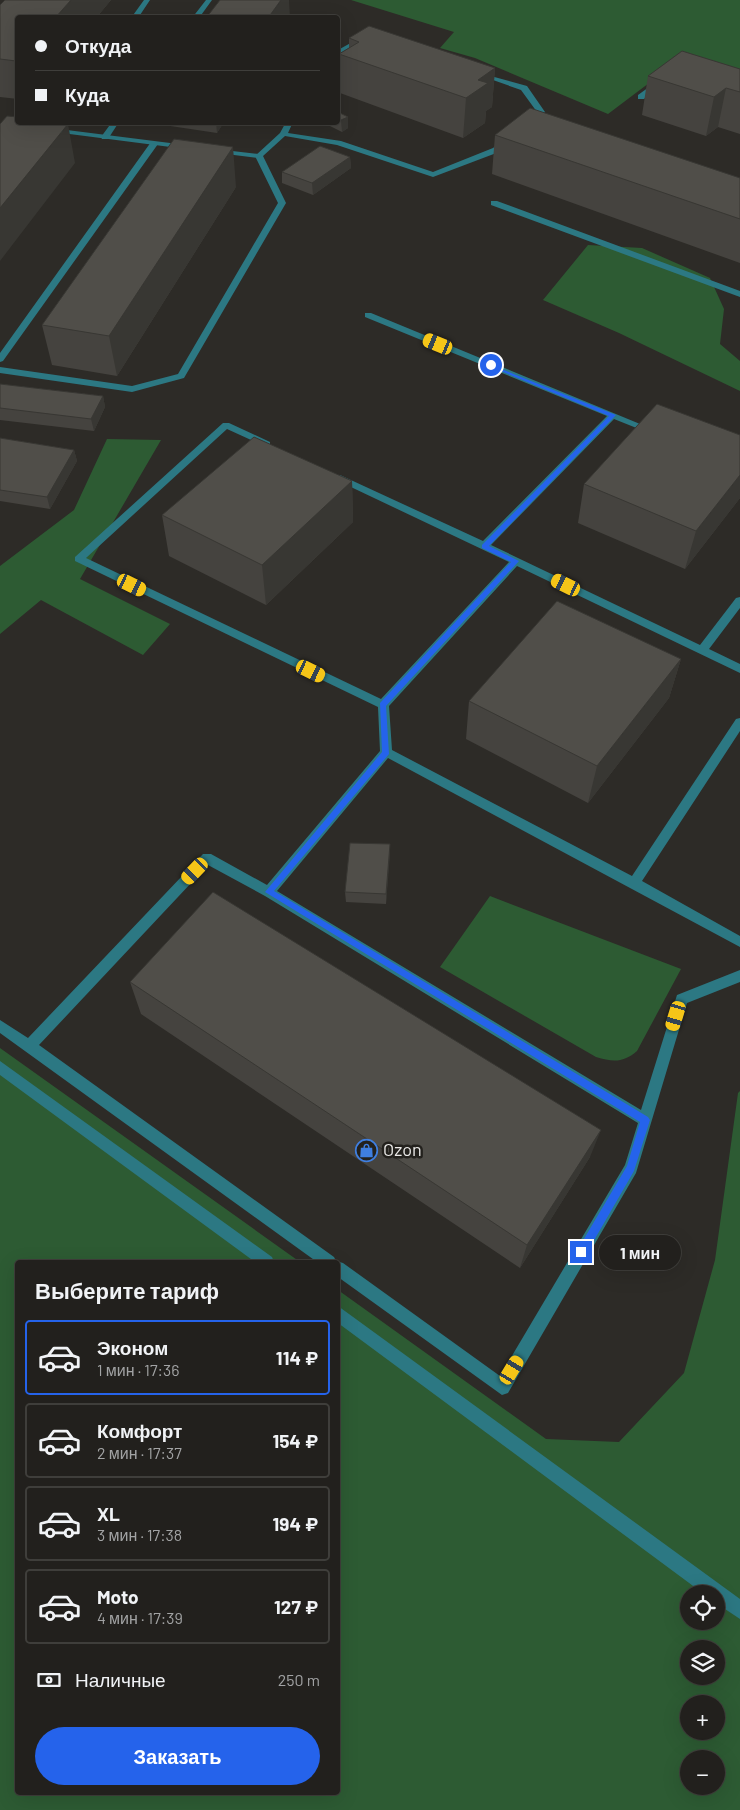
<!DOCTYPE html>
<html lang="ru">
<meta charset="utf-8">
<style>
:root{--surface:#22201d;--page:#2e2d2a;--text:#f1f3f6;--muted:#a2a3a4;--line:#3f3e3b;--accent:#2563eb}
body{margin:0;font-family:Barlow,sans-serif;background:var(--page);color:var(--text);height:100vh;display:flex;flex-direction:column;font-size:19px;white-space:nowrap}
*{box-sizing:border-box;margin:0}
p{font-size:16px;color:var(--muted)}
.icon{flex:none;width:28px;height:28px;fill:none;stroke:currentColor;stroke-width:2;stroke-linecap:round;stroke-linejoin:round}
.map{position:relative;flex:1;overflow:hidden}
.panel{position:absolute;left:15px;top:1260px;width:325px;height:535px;display:flex;flex-direction:column;background:var(--surface);border-radius:5px;box-shadow:0 5px 20px #0002,0 0 0 1px var(--line)}
.panel>*{flex:none}
.hud{position:absolute;left:15px;top:15px;width:325px;height:110px;border-radius:5px;box-shadow:0 5px 20px #0002,0 0 0 1px var(--line);display:grid;align-content:center;height:110px;padding:0 20px;background:var(--surface)}
.buttons{position:absolute;left:680px;top:1585px;display:grid;gap:10px}
.buttons a{display:grid;place-items:center;width:45px;height:45px;border-radius:50%;background:var(--surface);box-shadow:0 5px 20px #0002,0 0 0 1px var(--line);font-size:25px}
.end{position:absolute;width:22px;height:22px;margin:-11px;border:6px solid #2563eb;background:#fff;box-shadow:0 0 0 2px #fff}
.from{border-radius:50%}
.bubble{position:absolute;height:35px;border-radius:18px;background:var(--surface);box-shadow:0 5px 20px #0002,0 0 0 1px var(--line);font-size:16px;font-weight:700;line-height:35px;text-align:center}
.car{position:absolute;width:15px;height:30px;margin:-15px -8px;border-radius:6px;box-shadow:0 0 4px 1px #0007;background:linear-gradient(#f5c518 24%,#345 0 40%,#f5c518 0 76%,#345 0 86%,#f5c518 0)}
.hud b{display:flex;align-items:center;gap:18px;height:48px;font-size:19px}
.hud b+b{border-top:1px solid var(--line)}
.hud i{width:12px;height:12px;background:var(--text)}
ul{padding:0;list-style:none}
li{display:flex;align-items:center;gap:15px;height:75px;margin:0 10px 8px;padding:0 10px;border:2px solid var(--line);border-radius:5px}
li div{flex:1}
li b{display:block;font-size:19px}
li em{font-style:normal;font-weight:700}
li.current{border-color:var(--accent)}
li>.icon{width:45px;height:45px;stroke-width:1.5}
h2{padding:0 20px;font-size:22px;line-height:60px}
.pay{display:flex;align-items:center;gap:12px;height:55px;padding:0 20px;font-size:19px}
.pay p{margin-inline-start:auto}
.button{display:flex;gap:10px;margin-top:auto;padding:10px 20px}
.button a{flex:1;height:58px;border-radius:30px;background:var(--accent);color:#fff;font-size:20px;font-weight:700;line-height:58px;text-align:center}
.map>svg:first-child{display:block}
.green{fill:#2d5b33;fill-rule:evenodd}
.lines{fill:none;stroke-linecap:round;stroke-linejoin:round}
.lane{fill:#2c7883;fill-rule:evenodd}
.street{fill:#2c7883;fill-rule:evenodd}
.wall{fill:#45433f}
.shaded-wall{fill:#383733}
.building{fill:#504e49;stroke:#383733}
.route{fill:#2563eb}
.labels{text-anchor:middle;stroke-width:5;stroke-linejoin:round;paint-order:stroke}
.poi-label{font-size:18px;fill:#eae9e7;stroke:#23211d;text-anchor:start}
</style>
<div class="map">
<svg width="740" height="1810" viewBox="0 0 740 1810">
<rect width="100%" height="100%" fill="#2d2b27"/>
<path class="green" d="M 351,0 L 740,0 L 740,75 L 665,71 L 608,114 L 475,58 L 440,48 L 454,32 Z
M 588,245 L 642,248 L 710,278 L 724,309 L 720,344 L 740,361 L 740,391 L 619,333 L 543,300 Z
M 107,439 L 161,440 L 80,579 L 170,624 L 143,655 L 41,600 L 0,634 L 0,566 L 74,510 Z
M 490,896 L 681,969 L 637,1051 C 623,1063 613,1062 596,1057 L 440,967 Z
M 0,1048 L 300,1262 L 18,1262 L 18,1792 L 338,1792 L 338,1290 L 546,1439 L 619,1442 L 684,1373 L 715,1260 L 738,1093 L 740,1091 L 740,1810 L 0,1810 ZM 689,1594 L 716,1594 L 716,1621 L 689,1621 ZM 689,1649 L 716,1649 L 716,1676 L 689,1676 ZM 689,1704 L 716,1704 L 716,1731 L 689,1731 ZM 689,1759 L 716,1759 L 716,1786 L 689,1786 Z"/>
<g class="lines">
<path class="lane" d="M 144,0 L 150,0 L 138,18 L 131,18 Z
M 206,0 L 212,0 L 199,18 L 192,18 Z
M 363,39 L 366,41 L 365,42 L 359,43 L 338,55 L 338,50 L 356,40 Z
M 476,72 L 527,86 L 545,112 L 531,125 L 525,125 L 525,121 L 537,112 L 521,90 L 476,74 Z
M 656,82 L 662,83 L 644,99 L 638,99 L 638,95 Z
M 112,122 L 119,122 L 108,139 L 102,139 L 101,137 Z
M 286,122 L 293,122 L 288,133 L 341,141 L 433,172 L 493,148 L 504,139 L 511,141 L 499,152 L 433,177 L 337,145 L 285,136 L 263,156 L 286,203 L 184,378 L 132,392 L 0,373 L 0,367 L 132,386 L 178,374 L 278,203 L 255,156 L 280,133 Z
M 151,142 L 158,144 L 3,361 L 0,362 L 0,353 Z
M 491,201 L 497,201 L 740,291 L 740,297 L 491,205 Z
M 365,313 L 371,313 L 657,431 L 655,433 L 649,433 L 614,419 L 491,545 L 700,645 L 736,598 L 740,597 L 740,608 L 709,649 L 740,664 L 740,673 L 517,566 L 389,706 L 392,750 L 632,876 L 736,719 L 740,718 L 740,731 L 642,881 L 740,936 L 740,947 L 388,758 L 277,891 L 641,1110 L 677,995 L 740,970 L 740,982 L 687,1003 L 636,1173 L 508,1393 L 502,1395 L 338,1277 L 338,1262 L 317,1262 L 0,1033 L 0,1020 L 28,1038 L 203,854 L 211,854 L 267,885 L 380,751 L 378,707 L 75,561 L 75,557 L 223,423 L 229,423 L 270,442 L 270,446 L 264,446 L 227,429 L 86,558 L 381,699 L 509,562 L 334,479 L 334,475 L 340,475 L 483,541 L 607,416 L 365,317 ZM 208,865 L 265,896 L 638,1123 L 625,1165 L 500,1376 L 343,1263 L 336,1261 L 334,1257 L 39,1045 Z"/>
<path class="street" d="M 51,128 L 186,145 L 190,147 L 186,149 L 54,132 L 50,130 Z
M 215,149 L 259,154 L 263,156 L 259,158 L 218,153 L 214,151 Z
M 0,1061 L 272,1257 L 274,1262 L 255,1262 L 0,1075 Z
M 338,1306 L 740,1599 L 740,1619 L 716,1603 L 716,1594 L 704,1594 L 338,1323 Z"/>
</g>
<path class="wall" d="M 111,0 L 96,18 L 18,18 L 18,99 L 0,97 L 0,5 Z
M 349,38 L 495,68 L 492,107 L 486,111 L 485,123 L 463,138 L 340,93 L 339,54 L 349,48 Z
M 740,69 L 740,134 L 718,127 L 706,136 L 642,115 L 648,76 Z
M 338,112 L 348,117 L 348,128 L 342,132 L 322,122 L 338,122 Z
M 157,122 L 224,122 L 217,133 L 157,124 Z
M 495,135 L 740,178 L 740,263 L 492,174 Z
M 350,157 L 351,168 L 313,195 L 282,183 L 282,172 Z
M 236,187 L 117,376 L 52,365 L 42,325 Z
M 0,384 L 103,396 L 105,407 L 94,431 L 0,420 Z
M 740,435 L 740,498 L 685,569 L 578,523 L 584,484 Z
M 0,438 L 74,450 L 77,461 L 50,509 L 0,501 Z
M 352,481 L 353,522 L 266,605 L 169,556 L 162,515 Z
M 681,659 L 669,698 L 588,803 L 466,739 L 469,701 Z
M 390,844 L 386,904 L 346,902 L 345,892 Z
M 130,982 L 590,1157 L 520,1268 L 141,1014 Z"/>
<path class="shaded-wall" d="M 71,0 L 111,0 L 96,18 L 55,18 Z
M 281,0 L 289,0 L 290,18 L 268,18 Z
M 495,68 L 492,107 L 486,111 L 485,123 L 463,138 L 466,98 L 478,80 Z
M 726,88 L 718,127 L 706,136 L 714,97 Z
M 348,117 L 348,128 L 342,132 L 341,120 Z
M 216,122 L 224,122 L 217,133 Z
M 68,124 L 75,163 L 0,261 L 0,208 Z
M 233,147 L 236,187 L 117,376 L 109,336 Z
M 350,157 L 351,168 L 313,195 L 312,183 Z
M 103,396 L 105,407 L 94,431 L 91,419 Z
M 74,450 L 77,461 L 50,509 L 47,497 Z
M 740,475 L 740,498 L 685,569 L 696,531 Z
M 352,481 L 353,522 L 266,605 L 262,565 Z
M 681,659 L 669,698 L 588,803 L 597,766 Z
M 390,844 L 390,855 L 386,904 L 386,894 Z
M 601,1130 L 590,1157 L 520,1268 L 527,1245 Z"/>
<path class="building" d="M 5,0 L 71,0 L 55,18 L 18,18 L 18,59 L 16,61 L 0,59 L 0,5 Z
M 220,0 L 281,0 L 268,18 L 206,18 Z
M 369,26 L 495,68 L 478,80 L 488,83 L 466,98 L 339,54 L 359,42 L 349,38 Z
M 682,51 L 740,69 L 740,92 L 726,88 L 714,97 L 648,76 Z
M 530,108 L 740,178 L 740,219 L 495,135 Z
M 338,112 L 348,117 L 341,120 L 338,118 Z
M 7,116 L 18,117 L 18,122 L 58,122 L 68,124 L 0,208 L 0,124 Z
M 174,139 L 233,147 L 109,336 L 42,325 Z
M 320,146 L 350,157 L 312,183 L 282,172 Z
M 0,384 L 103,396 L 91,419 L 0,408 Z
M 657,404 L 740,435 L 740,475 L 696,531 L 584,484 Z
M 254,437 L 352,481 L 262,565 L 162,515 Z
M 0,438 L 74,450 L 47,497 L 0,490 Z
M 557,601 L 681,659 L 597,766 L 469,701 Z
M 350,843 L 390,844 L 386,894 L 345,892 Z
M 213,892 L 601,1130 L 527,1245 L 130,982 Z"/>
<path class="route" d="M 489,364 L 616,415 L 489,546 L 519,561 L 386,706 L 389,754 L 274,891 L 648,1117 L 650,1120 L 634,1171 L 585,1256 L 581,1257 L 578,1256 L 578,1249 L 627,1166 L 640,1122 L 265,892 L 382,752 L 380,703 L 511,562 L 482,548 L 482,545 L 609,416 L 489,366 Z"/>
<defs>
<symbol id="shop-ring" viewBox="-11 -11 22 22"><circle r="9.5" fill="#23211d" stroke="#3f7fe0" stroke-width="1.5"/><path d="M-5-2.5h2.3a2.7 3.5 0 0 1 5.4 0H5L5.5 6h-11ZM-1.5-2.5h3a1.5 2.3 0 0 0-3 0Z" fill="#3f7fe0"/></symbol>
</defs>
<g fill-rule="evenodd">
<use href="#shop-ring" x="354" y="1138" width="25" height="25"/>
</g>
<g class="labels">
<g class="poi-label">
<text x="383" y="1156">Ozon</text>
</g>
</g>
</svg>
<div class="buttons">
<a><svg class="icon" aria-label="locate" viewBox="0 0 24 24"><circle cx="12" cy="12" r="6"/><path d="M12 2v4M12 18v4M2 12h4M18 12h4"/></svg></a>
<a><svg class="icon" aria-label="layers" viewBox="0 0 24 24"><path d="M12 4l9 5-9 5-9-5zM3 14l9 5 9-5"/></svg></a>
<a>+</a>
<a>−</a>
</div>
<i class="end from" style="left:491px;top:365px"></i>
<i class="end" style="left:581px;top:1252px"></i>
<div class="bubble" style="left:599px;top:1235px;width:82px">1 мин</div>
<i class="car" style="left:438px;top:344px;rotate:292deg"></i>
<i class="car" style="left:132px;top:585px;rotate:116deg"></i>
<i class="car" style="left:566px;top:585px;rotate:296deg"></i>
<i class="car" style="left:311px;top:671px;rotate:116deg"></i>
<i class="car" style="left:195px;top:871px;rotate:224deg"></i>
<i class="car" style="left:676px;top:1016px;rotate:197deg"></i>
<i class="car" style="left:512px;top:1370px;rotate:31deg"></i>
<div class="hud">
<b><i class="from"></i>Откуда</b>
<b><i></i>Куда</b>
</div>
<section class="panel">
<h2>Выберите тариф</h2>
<ul>
<li class="current"><svg class="icon" aria-label="car" viewBox="0 0 24 24"><path d="M5 17H2v-5l4-1 3-4h7l3 4 3 1v5h-3M9 17h6M6 11h13"/><circle cx="7" cy="17" r="2"/><circle cx="17" cy="17" r="2"/></svg><div><b>Эконом</b><p>1 мин · 17:36</p></div><em>114 ₽</em></li>
<li><svg class="icon" aria-label="car" viewBox="0 0 24 24"><path d="M5 17H2v-5l4-1 3-4h7l3 4 3 1v5h-3M9 17h6M6 11h13"/><circle cx="7" cy="17" r="2"/><circle cx="17" cy="17" r="2"/></svg><div><b>Комфорт</b><p>2 мин · 17:37</p></div><em>154 ₽</em></li>
<li><svg class="icon" aria-label="car" viewBox="0 0 24 24"><path d="M5 17H2v-5l4-1 3-4h7l3 4 3 1v5h-3M9 17h6M6 11h13"/><circle cx="7" cy="17" r="2"/><circle cx="17" cy="17" r="2"/></svg><div><b>XL</b><p>3 мин · 17:38</p></div><em>194 ₽</em></li>
<li><svg class="icon" aria-label="car" viewBox="0 0 24 24"><path d="M5 17H2v-5l4-1 3-4h7l3 4 3 1v5h-3M9 17h6M6 11h13"/><circle cx="7" cy="17" r="2"/><circle cx="17" cy="17" r="2"/></svg><div><b>Moto</b><p>4 мин · 17:39</p></div><em>127 ₽</em></li>
</ul>
<div class="pay"><svg class="icon" aria-label="cash" viewBox="0 0 24 24"><path d="M3 7h18v10H3z"/><circle cx="12" cy="12" r="2"/></svg>Наличные<p>250 m</p></div>
<div class="button"><a>Заказать</a></div>
</section>
</div>
